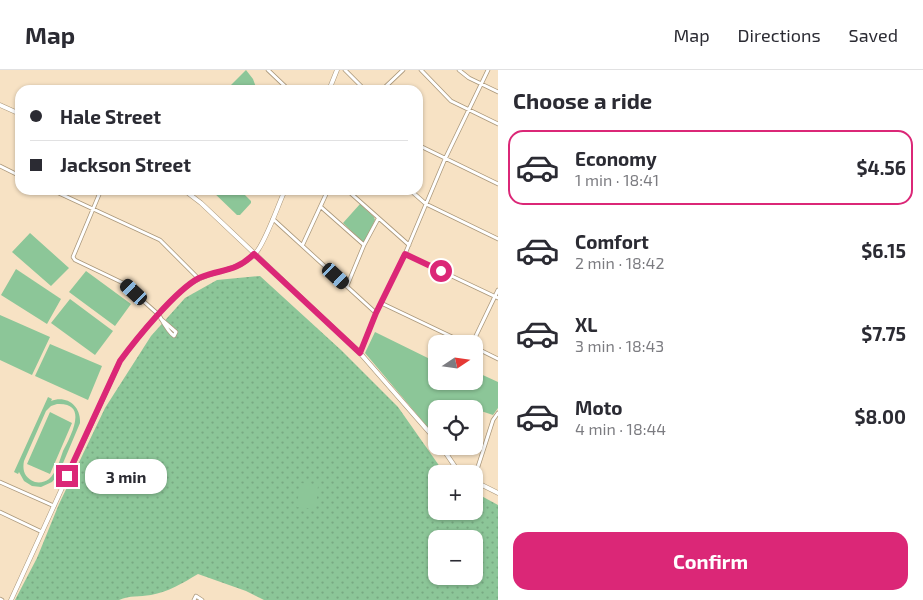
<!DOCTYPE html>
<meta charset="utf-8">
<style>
:root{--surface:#fff;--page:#f7f7f7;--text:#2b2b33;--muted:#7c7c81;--line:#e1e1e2;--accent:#db2777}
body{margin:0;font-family:"Exo 2",sans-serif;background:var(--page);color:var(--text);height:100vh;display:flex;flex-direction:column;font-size:19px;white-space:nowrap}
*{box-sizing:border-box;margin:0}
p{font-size:16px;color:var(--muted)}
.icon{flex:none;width:28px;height:28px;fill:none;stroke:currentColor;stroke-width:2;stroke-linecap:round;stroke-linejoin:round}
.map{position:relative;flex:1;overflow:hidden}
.side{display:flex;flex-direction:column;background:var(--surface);width:425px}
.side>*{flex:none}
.guide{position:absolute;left:15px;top:15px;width:408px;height:110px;border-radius:15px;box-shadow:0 1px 4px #0004;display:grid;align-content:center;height:110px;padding:0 15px;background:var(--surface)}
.needle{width:32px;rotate:77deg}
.fabs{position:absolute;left:428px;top:265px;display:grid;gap:10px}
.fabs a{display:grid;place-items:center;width:55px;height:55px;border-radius:10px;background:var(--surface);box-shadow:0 1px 4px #0004;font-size:25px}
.end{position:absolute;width:22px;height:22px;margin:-11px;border:6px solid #db2777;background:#fff;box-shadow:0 0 0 2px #fff}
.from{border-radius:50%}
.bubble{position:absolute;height:35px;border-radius:15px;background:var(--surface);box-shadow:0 1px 4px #0004;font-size:16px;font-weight:700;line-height:35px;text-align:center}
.car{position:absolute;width:15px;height:30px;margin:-15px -8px;border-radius:6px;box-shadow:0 0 4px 1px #0007;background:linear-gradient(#222 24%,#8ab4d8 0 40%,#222 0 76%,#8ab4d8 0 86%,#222 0)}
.guide b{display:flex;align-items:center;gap:18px;height:48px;font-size:19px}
.guide b+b{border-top:1px solid var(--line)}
.guide i{width:12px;height:12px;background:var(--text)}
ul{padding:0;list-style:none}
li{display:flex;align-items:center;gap:15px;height:75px;margin:0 10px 8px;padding:0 5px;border:2px solid transparent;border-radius:15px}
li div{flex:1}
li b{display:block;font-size:19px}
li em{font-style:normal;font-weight:700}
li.current{border-color:var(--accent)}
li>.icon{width:45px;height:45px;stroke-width:1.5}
h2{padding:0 15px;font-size:22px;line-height:60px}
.primary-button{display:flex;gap:10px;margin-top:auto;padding:10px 15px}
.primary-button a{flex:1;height:58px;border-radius:15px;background:var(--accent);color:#fff;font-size:20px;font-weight:700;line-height:58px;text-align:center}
header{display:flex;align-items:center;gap:30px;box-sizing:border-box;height:70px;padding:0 25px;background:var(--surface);border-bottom:1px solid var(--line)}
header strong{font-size:24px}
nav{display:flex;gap:28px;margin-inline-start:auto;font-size:18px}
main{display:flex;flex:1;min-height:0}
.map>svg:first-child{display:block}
.grass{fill:url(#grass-dots);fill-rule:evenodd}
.park{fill:#8cc698;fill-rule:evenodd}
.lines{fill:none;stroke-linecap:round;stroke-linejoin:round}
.minor-casing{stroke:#aa977a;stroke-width:4.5}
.tertiary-casing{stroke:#aa977a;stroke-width:5}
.minor{stroke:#fff;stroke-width:3}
.tertiary{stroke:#fff;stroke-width:4}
.route{stroke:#db2777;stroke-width:6}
</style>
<header>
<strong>Map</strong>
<nav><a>Map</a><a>Directions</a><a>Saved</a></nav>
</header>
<main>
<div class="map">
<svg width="498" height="530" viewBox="0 0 498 530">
<defs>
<pattern id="grass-dots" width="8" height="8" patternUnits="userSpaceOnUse" patternTransform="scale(1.25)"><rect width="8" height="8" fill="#8cc698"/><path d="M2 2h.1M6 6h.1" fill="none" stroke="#78a982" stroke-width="1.8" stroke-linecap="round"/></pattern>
</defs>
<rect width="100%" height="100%" fill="#f7e2c4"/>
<path class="grass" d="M 260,206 L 341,280 L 398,337 L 445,404 L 436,404 L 436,441 L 474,441 L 474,422 L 498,435 L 498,530 L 264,530 L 246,521 L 198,504 C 183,513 168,522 151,525 C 139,527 130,525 119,530 L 15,530 L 37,488 L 59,434 L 105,338 L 151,266 L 185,228 L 217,210 ZM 436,469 L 474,469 L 474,506 L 436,506 Z"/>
<path class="park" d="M 246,0 L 253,9 L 257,20 L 226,20 Z
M 211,120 L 240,120 L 251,131 L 251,133 L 240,145 L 237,145 Z
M 360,134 L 374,147 L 375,150 L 364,173 L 343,153 Z
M 30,163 L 69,198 L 51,216 L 12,182 Z
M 16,199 L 61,229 L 47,254 L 1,225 Z
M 86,201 L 131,234 L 115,256 L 69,222 Z
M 70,229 L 113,261 L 95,285 L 51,253 Z
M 0,245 L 50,267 L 32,305 L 0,290 Z
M 375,262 L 436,292 L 436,311 L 474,311 L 474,301 L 498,312 L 498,338 L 493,345 L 475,339 L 474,343 L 474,339 L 436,339 L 436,367 L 365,283 Z
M 50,274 L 102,296 L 88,330 L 35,306 Z
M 48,327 L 52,329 L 51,331 C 67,325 81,336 80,353 L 58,405 L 52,412 L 41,417 L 32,416 L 24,411 L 19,402 L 18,404 L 14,402 ZM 57,334 C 90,332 70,367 63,381 C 60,390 56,403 49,409 C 45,412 40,413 35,412 C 25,408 22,401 24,391 L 46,341 L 51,336 Z
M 50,342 L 72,353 L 50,404 L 27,394 Z
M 300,413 L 318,415 L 316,439 L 297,437 Z"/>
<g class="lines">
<defs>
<path id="minor" d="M 268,0 L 289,20
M 345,0 L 365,20
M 421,0 L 451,31 L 498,54
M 459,0 L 469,8 L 498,22
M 382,20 L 403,0
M 418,75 L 498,114
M 0,96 L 20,106
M 52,120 L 160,170 L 199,209
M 101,120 L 73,187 L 75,190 L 123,213 L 159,245 C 163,252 168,262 174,266 L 176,262 L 161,249
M 347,120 L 409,175
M 410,120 L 426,134 L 498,169
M 321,137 L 364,175
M 273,149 L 376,243
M 303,174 L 328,120
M 405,184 L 498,228
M 347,216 L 364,175 L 378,149
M 381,233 L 467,274
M 472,274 L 498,220
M 474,277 L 498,289
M 360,283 L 376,243 L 405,184 L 445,89 L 488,0
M 474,409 L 493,350 L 498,343
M 0,412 L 54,436
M 0,442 L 42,462
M 0,529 L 2,530
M 194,530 L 196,526 L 202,530"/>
<path id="tertiary" d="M 329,20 L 337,0
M 0,35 L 20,44
M 184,120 L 201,133 L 360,283 L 436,370
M 441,376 L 460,404
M 474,411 L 498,423
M 11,530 L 120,291 C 138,267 169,228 193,212 C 215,198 241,203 258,180 C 268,165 277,138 285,120"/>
</defs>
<use href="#minor" class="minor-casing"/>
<use href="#tertiary" class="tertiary-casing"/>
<use href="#minor" class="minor"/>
<use href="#tertiary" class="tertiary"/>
</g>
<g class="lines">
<path class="route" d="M 67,406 L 120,291 C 136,269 176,220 199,208 C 222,198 233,204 254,184 L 360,283 L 376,243 L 405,184 L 441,201"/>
</g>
</svg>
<div class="fabs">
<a><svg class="needle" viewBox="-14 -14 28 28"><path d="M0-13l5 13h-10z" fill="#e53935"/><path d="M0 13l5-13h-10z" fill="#7c7c81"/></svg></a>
<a><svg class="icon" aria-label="locate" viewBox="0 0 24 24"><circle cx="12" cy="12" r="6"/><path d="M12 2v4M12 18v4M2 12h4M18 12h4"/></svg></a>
<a>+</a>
<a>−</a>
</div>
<i class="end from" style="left:441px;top:201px"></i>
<i class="end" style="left:67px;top:406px"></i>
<div class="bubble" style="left:85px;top:389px;width:82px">3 min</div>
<i class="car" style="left:336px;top:206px;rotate:133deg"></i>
<i class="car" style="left:134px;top:222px;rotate:313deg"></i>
<div class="guide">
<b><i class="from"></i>Hale Street</b>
<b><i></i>Jackson Street</b>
</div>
</div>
<section class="side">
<h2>Choose a ride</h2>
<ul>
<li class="current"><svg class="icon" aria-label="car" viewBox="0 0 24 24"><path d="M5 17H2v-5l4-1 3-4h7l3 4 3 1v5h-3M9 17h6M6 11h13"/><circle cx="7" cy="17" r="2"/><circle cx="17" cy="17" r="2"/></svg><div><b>Economy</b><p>1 min · 18:41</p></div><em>$4.56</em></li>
<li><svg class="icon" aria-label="car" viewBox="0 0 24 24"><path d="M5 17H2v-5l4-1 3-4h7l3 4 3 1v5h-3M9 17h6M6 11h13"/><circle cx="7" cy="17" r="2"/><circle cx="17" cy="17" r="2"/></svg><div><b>Comfort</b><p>2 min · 18:42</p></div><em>$6.15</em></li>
<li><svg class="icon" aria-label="car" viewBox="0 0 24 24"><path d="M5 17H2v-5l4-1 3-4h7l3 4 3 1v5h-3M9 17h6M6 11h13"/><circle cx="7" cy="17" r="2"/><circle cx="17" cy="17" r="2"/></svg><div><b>XL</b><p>3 min · 18:43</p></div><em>$7.75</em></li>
<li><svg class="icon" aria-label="car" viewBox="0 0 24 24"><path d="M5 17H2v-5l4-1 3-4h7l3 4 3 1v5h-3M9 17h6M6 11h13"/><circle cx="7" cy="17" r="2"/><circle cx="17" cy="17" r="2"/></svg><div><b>Moto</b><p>4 min · 18:44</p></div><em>$8.00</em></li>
</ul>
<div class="primary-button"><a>Confirm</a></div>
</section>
</main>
